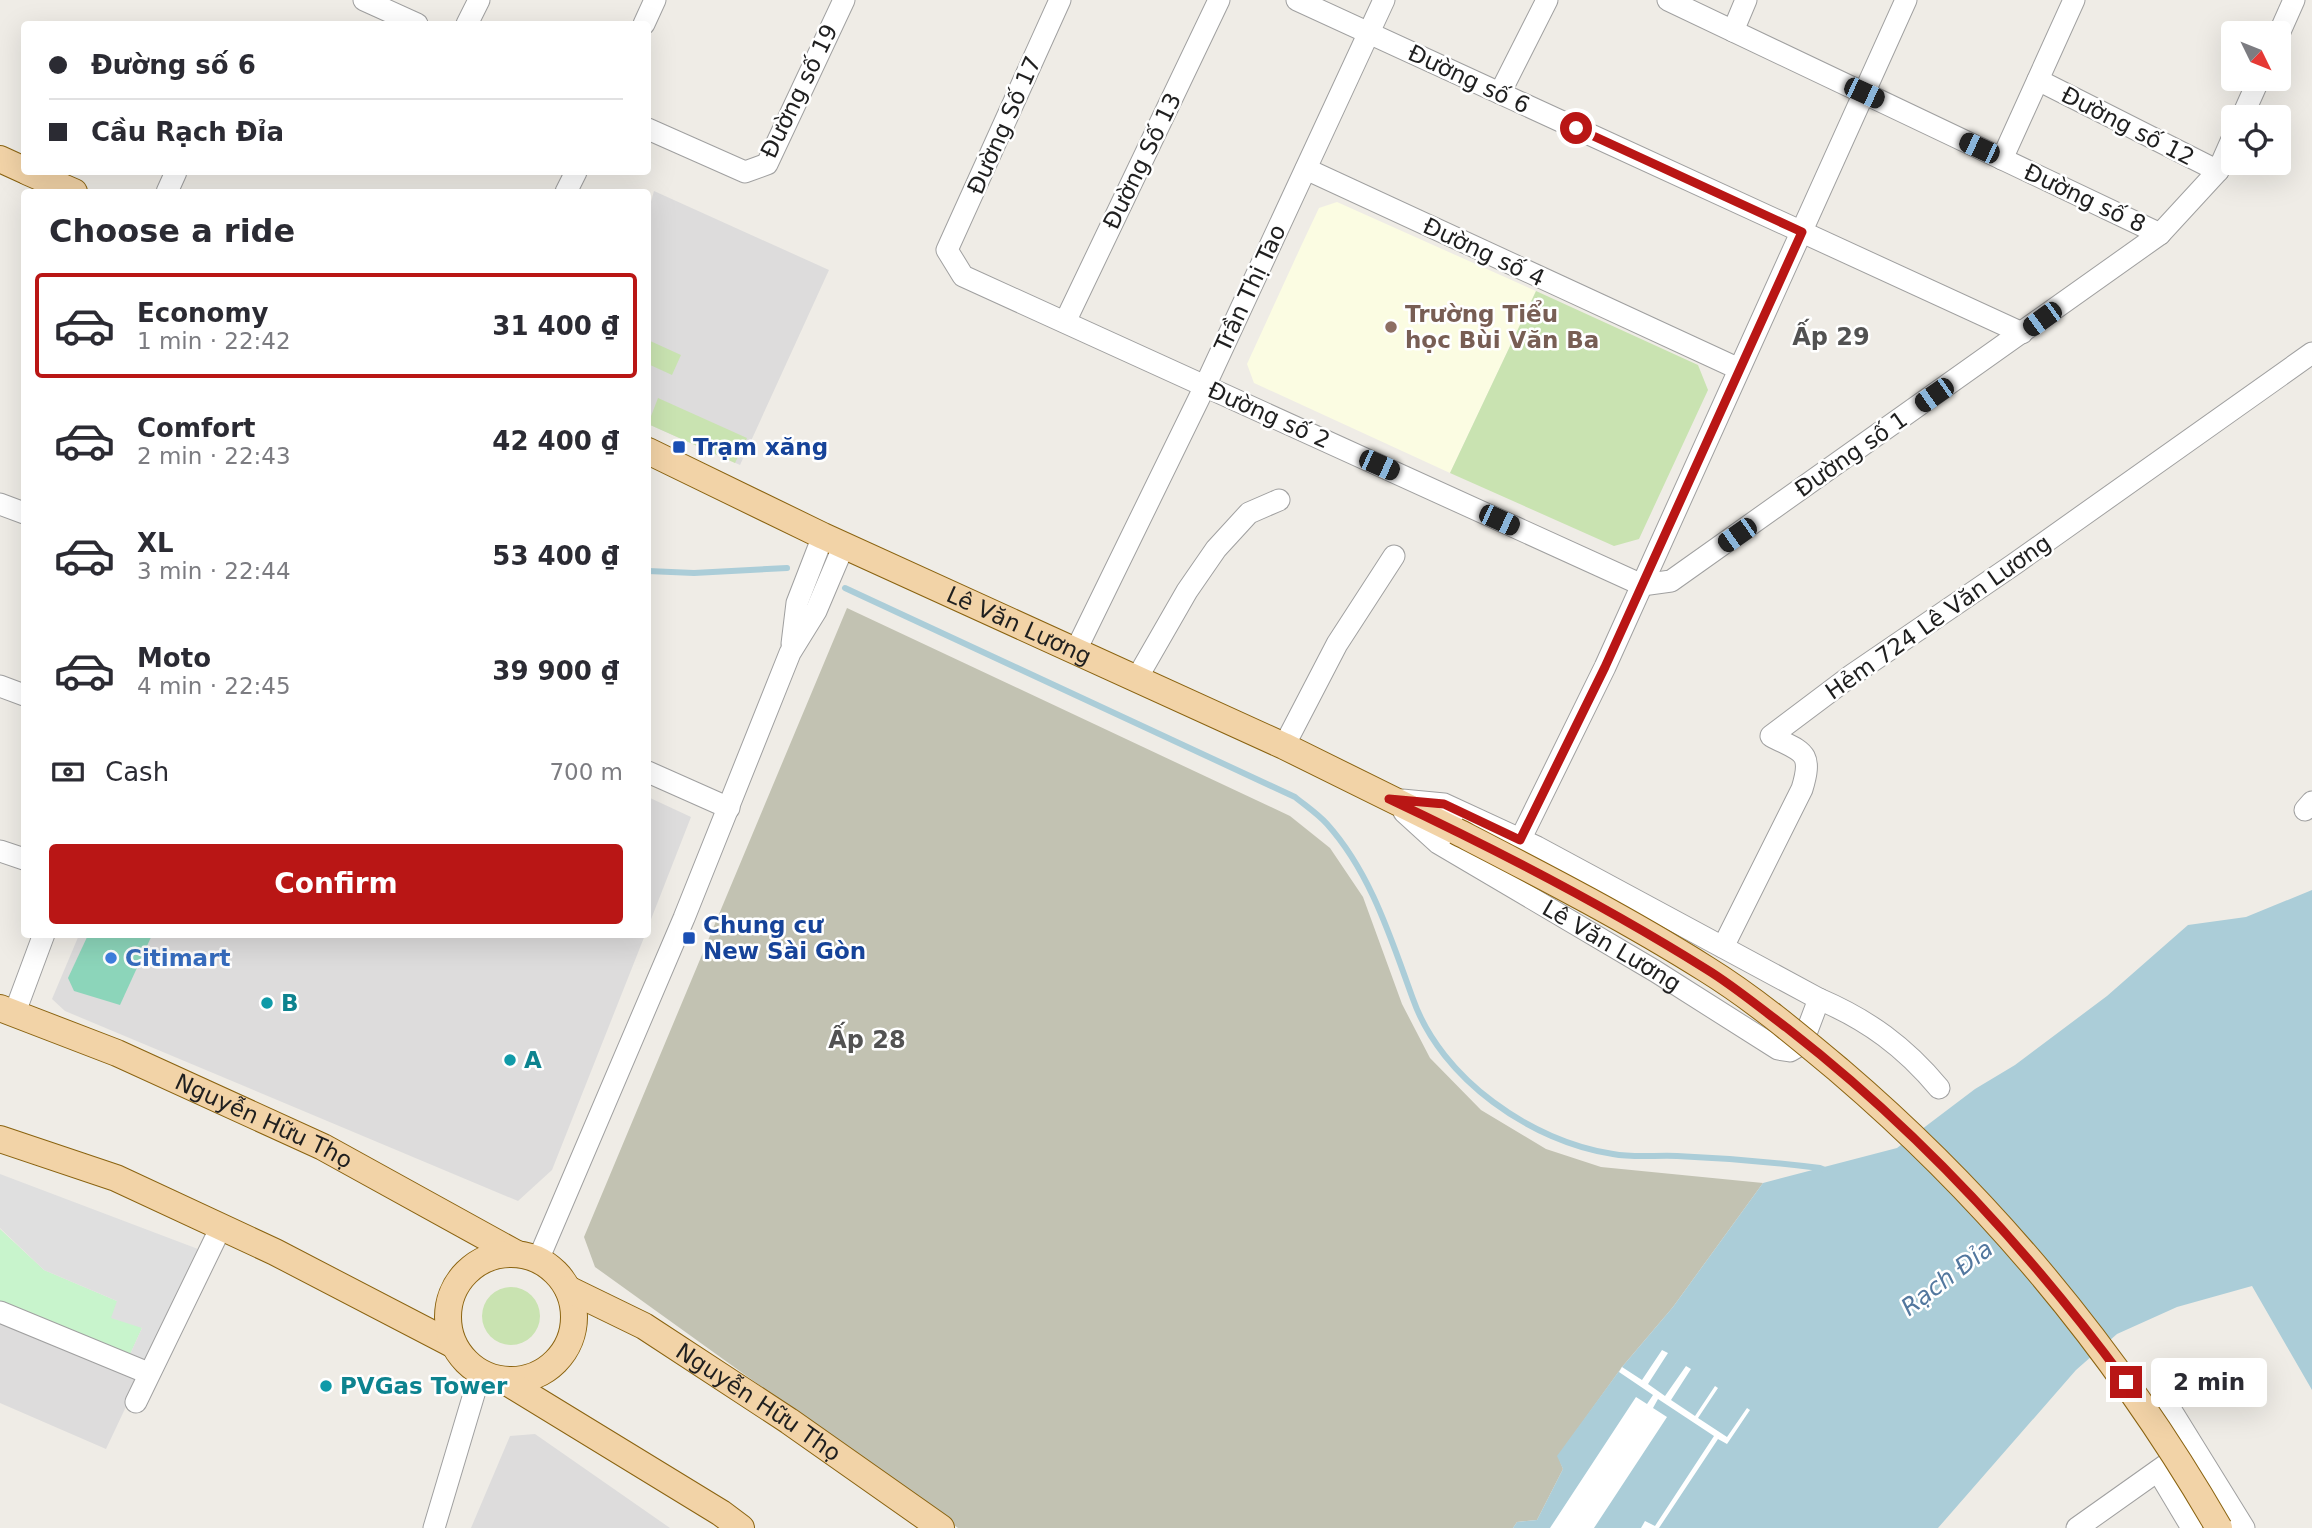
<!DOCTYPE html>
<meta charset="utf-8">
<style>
:root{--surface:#fff;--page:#f7f7f7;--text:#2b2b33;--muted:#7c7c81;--line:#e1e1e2;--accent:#b91615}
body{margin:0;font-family:"DejaVu Sans",sans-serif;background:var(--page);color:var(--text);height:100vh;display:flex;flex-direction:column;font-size:26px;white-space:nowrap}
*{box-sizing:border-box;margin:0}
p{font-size:23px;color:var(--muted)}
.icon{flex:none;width:38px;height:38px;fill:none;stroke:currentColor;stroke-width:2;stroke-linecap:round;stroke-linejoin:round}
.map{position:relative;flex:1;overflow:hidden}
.drawer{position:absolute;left:21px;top:189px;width:630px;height:749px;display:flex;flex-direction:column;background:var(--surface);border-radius:7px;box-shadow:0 7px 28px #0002}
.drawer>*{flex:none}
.guide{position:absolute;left:21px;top:21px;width:630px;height:154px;border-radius:7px;box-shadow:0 7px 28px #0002;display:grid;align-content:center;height:154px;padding:0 28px;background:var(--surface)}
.needle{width:46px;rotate:133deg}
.controls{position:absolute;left:2221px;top:21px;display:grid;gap:14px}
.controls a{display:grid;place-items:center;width:70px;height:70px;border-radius:7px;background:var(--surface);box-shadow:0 7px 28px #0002;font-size:35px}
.end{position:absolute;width:32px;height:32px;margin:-16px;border:9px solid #b91615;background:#fff;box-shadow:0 0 0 4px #fff}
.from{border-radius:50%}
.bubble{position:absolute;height:49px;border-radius:7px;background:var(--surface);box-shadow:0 7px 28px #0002;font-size:23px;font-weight:800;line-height:49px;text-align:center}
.car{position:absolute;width:21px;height:42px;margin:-21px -10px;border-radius:9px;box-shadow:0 0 5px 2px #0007;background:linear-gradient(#222 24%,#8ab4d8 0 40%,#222 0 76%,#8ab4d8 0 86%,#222 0)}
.guide b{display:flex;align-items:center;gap:24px;height:66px;font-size:26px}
.guide b+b{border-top:2px solid var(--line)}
.guide i{width:18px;height:18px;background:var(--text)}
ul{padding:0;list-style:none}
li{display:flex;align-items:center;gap:21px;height:105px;margin:0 14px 10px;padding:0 14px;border:4px solid transparent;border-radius:7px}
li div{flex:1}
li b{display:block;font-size:26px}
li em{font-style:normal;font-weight:800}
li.current{border-color:var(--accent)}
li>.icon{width:63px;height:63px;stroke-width:1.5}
h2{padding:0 28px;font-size:32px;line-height:84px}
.pay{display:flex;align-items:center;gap:18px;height:77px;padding:0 28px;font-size:26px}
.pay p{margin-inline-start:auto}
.button{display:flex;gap:14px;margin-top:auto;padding:14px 28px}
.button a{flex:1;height:80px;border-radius:7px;background:var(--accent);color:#fff;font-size:28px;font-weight:800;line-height:80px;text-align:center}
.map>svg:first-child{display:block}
.residential{fill:#dddcdc}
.education{fill:#fbfce2}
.construction{fill:#c2c2b2}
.grass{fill:#c9e3b1}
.park{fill:#c8f4cc}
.pitch{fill:#8cd5ba}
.parking{fill:#dfdfdf}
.water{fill:#abcdd8}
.pier{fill:#fff}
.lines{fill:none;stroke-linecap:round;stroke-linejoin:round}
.stream{stroke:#abcdd8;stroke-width:6}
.minor-casing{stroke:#a0a0a0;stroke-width:23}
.major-casing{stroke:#8a6310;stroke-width:28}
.minor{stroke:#fff;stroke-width:21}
.major{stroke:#f2d3a7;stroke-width:26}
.major-bridge-casing{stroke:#8a6310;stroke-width:28;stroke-linecap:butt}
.major-bridge{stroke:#f2d3a7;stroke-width:26}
.route{stroke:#b91615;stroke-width:9}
.education-dot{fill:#8d6e63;stroke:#fff;stroke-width:2.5}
.transit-dot{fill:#1a4fb4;stroke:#fff;stroke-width:2.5}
.shop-dot{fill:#3f7fe0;stroke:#fff;stroke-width:2.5}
.culture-dot{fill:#0f9aa8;stroke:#fff;stroke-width:2.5}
.labels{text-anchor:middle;stroke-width:5;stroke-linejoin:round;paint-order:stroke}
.street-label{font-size:23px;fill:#1f1f1f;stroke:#fff}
.education-label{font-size:23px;font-weight:bold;fill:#785e54;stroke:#fff;text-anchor:start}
.transit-label{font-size:23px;font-weight:bold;fill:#164399;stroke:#fff;text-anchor:start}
.shop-label{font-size:23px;font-weight:bold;fill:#366cbe;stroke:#fff;text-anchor:start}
.culture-label{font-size:23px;font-weight:bold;fill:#0d838f;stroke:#fff;text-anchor:start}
.neighbourhood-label{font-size:24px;font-weight:bold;fill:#525252;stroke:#fff}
.water-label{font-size:24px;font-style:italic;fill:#52779e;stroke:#fff}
</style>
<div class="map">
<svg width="2312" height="1528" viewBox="0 0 2312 1528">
<rect width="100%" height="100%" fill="#efece6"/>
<path class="residential" d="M 654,191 L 829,270 L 740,465 L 648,424 L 648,212 Z
M 648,797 L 691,817 L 648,927 Z
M 79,935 L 645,935 L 552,1170 L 518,1201 L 65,1011 L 52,999 Z
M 0,1320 L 140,1377 L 106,1449 L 0,1403 Z
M 535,1434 L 670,1528 L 471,1528 L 510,1436 Z"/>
<path class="education" d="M 1337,202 L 1536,291 L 1450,473 L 1254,383 L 1247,364 L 1302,244 L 1319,208 Z"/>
<path class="construction" d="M 847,608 L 1290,816 L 1330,848 L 1363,897 L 1402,1004 L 1430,1058 L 1481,1110 L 1546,1149 L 1601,1167 L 1763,1183 L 1673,1307 L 1622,1367 L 1558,1456 L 1563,1469 L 1537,1520 L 1517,1522 L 1513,1528 L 958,1528 L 595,1267 L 584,1237 Z"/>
<path class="grass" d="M 1536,291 L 1698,365 L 1708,390 L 1639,539 L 1614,546 L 1450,473 Z
M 648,340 L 681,355 L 672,375 L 648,364 Z
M 658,398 L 747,438 L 735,463 L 648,424 Z
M482 1316a29 29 0 1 1 58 0a29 29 0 1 1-58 0Z"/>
<path class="park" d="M 0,1229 L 44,1270 L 117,1301 L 142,1328 L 127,1361 L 0,1303 Z"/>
<path class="pitch" d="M 88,935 L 152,935 L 120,1005 L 74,991 L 68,978 Z"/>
<path class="parking" d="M 0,1174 L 198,1249 L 144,1371 L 127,1361 L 142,1328 L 111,1318 L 117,1301 L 44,1270 L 0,1228 Z"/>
<path class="water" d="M 2312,890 L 2312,1390 L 2252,1286 L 2177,1307 L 2117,1334 L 2076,1370 L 1938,1528 L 1513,1528 L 1517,1522 L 1537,1520 L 1563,1469 L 1557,1456 L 1622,1367 L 1673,1307 L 1763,1183 L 1897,1148 L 1975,1089 L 2015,1065 L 2107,996 L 2188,925 L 2246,917 Z"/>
<path class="pier" d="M 1662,1350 L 1668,1353 L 1648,1384 L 1665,1396 L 1686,1366 L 1691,1369 L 1671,1400 L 1695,1416 L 1715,1386 L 1718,1388 L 1698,1418 L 1727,1437 L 1747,1408 L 1750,1410 L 1727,1444 L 1718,1439 L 1659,1528 L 1641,1528 L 1645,1521 L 1655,1526 L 1714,1436 L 1658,1399 L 1653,1408 L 1667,1417 L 1594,1528 L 1550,1528 L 1636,1397 L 1647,1404 L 1653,1395 L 1619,1372 L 1622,1367 L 1642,1380 Z"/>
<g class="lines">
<path class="stream" d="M 648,571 L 694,573 L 787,568
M 845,588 L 1295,797 C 1306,806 1318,814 1327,824 C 1371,873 1391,939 1413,999 C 1441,1079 1532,1142 1613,1154 C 1634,1158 1656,1155 1677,1156 C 1725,1158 1772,1162 1820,1168 L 1825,1170"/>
<defs>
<g id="minor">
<path d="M 364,0 L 417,24"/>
<path d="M 1060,0 L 947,250 L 963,276 L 1642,585 L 1671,581 L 2160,234 L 2218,171 L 2233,137"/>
<path d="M 1297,0 L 2022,333"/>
<path d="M 1668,0 L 2160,234"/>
<path d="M 467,24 L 479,0"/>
<path d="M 644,24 L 655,0"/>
<path d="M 1733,31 L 1746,0"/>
<path d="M 2278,36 L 2294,0"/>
<path d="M 2038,80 L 2218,171"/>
<path d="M 1500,93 L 1547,0"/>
<path d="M 2242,117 L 2259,79"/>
<path d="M 648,129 L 745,172 L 767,164 L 844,0"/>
<path d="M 2002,159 L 2074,0"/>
<path d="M 1306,169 L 1739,369"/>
<path d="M 167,192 L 176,172"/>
<path d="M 566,192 L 576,172"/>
<path d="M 1065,322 L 1219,0"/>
<path d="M 0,504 L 24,513"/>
<path d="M 792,644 L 797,603 L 823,536"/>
<path d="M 1076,650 L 1205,386 L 1384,0"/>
<path d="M 1137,678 L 1187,591 L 1216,549 L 1249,513 L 1279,500"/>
<path d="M 0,686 L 24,695"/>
<path d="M 1284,746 L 1337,644 L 1394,556"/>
<path d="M 648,772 L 729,808"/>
<path d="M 1402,800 L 1444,804 L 1537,847 L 1819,999 C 1868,1020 1905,1047 1939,1088"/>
<path d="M 2305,810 L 2312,802"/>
<path id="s1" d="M 1404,812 L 1438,843 L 1655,971 L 1778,1049 L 1790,1051 L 1802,1044 L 1819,999"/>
<path d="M 1520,840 L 1605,667 L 1906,0"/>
<path d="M 0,851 L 24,859"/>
<path d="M 1723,947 L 1802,789 C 1814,750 1801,752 1771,736 L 1852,675 L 2013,565 L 2312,353"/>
<path d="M 15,1012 L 44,934"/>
<path d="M 538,1260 L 684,918 L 790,653 L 816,611 L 844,545"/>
<path d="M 0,1312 L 148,1373"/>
<path d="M 136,1402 L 221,1227"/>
<path d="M 2166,1402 L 2244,1528"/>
<path d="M 2158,1471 L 2192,1528"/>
<path d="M 434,1528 L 480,1374"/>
<path d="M 2077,1528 L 2187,1450"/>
</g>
<g id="major">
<path d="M 0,159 L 24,170"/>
<path d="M 28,172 L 74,192"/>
<path id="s2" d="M 648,451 L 823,536 L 1284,746 L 1456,831"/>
<path id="s3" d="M 0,1008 L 117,1053 L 323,1147 L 517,1254"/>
<path d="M 0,1139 L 116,1178 L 275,1252 L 452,1344"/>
<circle cx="511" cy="1317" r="63"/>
<path id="s4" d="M 568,1289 L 644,1326 L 789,1421 L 941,1528"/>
<path d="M 505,1381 L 721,1513 L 741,1528"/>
</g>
</defs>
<use href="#minor" class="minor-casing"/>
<use href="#major" class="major-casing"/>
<use href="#minor" class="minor"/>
<use href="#major" class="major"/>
<defs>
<path id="major-bridge" d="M 1456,831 C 1541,875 1625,918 1706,969 C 1753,998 1797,1035 1840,1071 C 1992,1201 2119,1355 2219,1528"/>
</defs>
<use href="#major-bridge" class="major-bridge-casing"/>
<use href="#major-bridge" class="major-bridge"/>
</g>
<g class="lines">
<path class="route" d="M 1576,128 L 1802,232 L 1605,667 L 1520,840 L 1444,804 L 1389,799 C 1497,850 1604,905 1706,969 C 1734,986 1760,1008 1787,1028 C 1917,1129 2028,1249 2126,1382"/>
</g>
<circle class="education-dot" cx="1391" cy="327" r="7"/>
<g class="transit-dot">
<rect x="672" y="440" width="14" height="14" rx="3.5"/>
<rect x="682" y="931" width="14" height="14" rx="3.5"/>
</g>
<circle class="shop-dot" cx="111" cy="958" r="7"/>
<g class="culture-dot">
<circle cx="267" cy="1003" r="7"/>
<circle cx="510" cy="1060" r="7"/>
<circle cx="326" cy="1386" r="7"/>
</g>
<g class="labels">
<g class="street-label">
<text transform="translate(1469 79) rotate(25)" y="8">Đường số 6</text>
<text transform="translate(799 91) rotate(-64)" y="8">Đường số 19</text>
<text transform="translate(1004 125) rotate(-66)" y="8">Đường Số 17</text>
<text transform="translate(2128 126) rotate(27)" y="8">Đường số 12</text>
<text transform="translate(1142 161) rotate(-64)" y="8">Đường Số 13</text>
<text transform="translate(2085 198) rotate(25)" y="8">Đường số 8</text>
<text transform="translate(1484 252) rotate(25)" y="8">Đường số 4</text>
<text transform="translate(1250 288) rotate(-65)" y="8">Trần Thị Tao</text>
<text transform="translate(1269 415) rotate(24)" y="8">Đường số 2</text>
<text transform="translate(1851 454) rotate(-35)" y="8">Đường số 1</text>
<text transform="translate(1938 617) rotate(-35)" y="8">Hẻm 724 Lê Văn Lương</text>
<text dy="8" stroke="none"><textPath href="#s2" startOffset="410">Lê Văn Lương</textPath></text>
<text dy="8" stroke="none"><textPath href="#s1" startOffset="248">Lê Văn Lương</textPath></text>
<text dy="8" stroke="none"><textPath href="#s3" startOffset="287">Nguyễn Hữu Thọ</textPath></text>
<text dy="8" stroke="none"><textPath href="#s4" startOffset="222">Nguyễn Hữu Thọ</textPath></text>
</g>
<g class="education-label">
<text x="1405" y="322">Trường Tiểu<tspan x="1405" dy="26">học Bùi Văn Ba</tspan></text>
</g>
<g class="transit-label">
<text x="693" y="455">Trạm xăng</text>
<text x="703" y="933">Chung cư<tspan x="703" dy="26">New Sài Gòn</tspan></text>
</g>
<g class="shop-label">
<text x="125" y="966">Citimart</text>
</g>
<g class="culture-label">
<text x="281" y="1011">B</text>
<text x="524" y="1068">A</text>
<text x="340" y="1394">PVGas Tower</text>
</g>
<g class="neighbourhood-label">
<text x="1831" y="345">Ấp 29</text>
<text x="867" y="1048">Ấp 28</text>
</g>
<g class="water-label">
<text transform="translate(1947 1278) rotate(-37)" y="8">Rạch Đỉa</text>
</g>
</g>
</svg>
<div class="controls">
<a><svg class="needle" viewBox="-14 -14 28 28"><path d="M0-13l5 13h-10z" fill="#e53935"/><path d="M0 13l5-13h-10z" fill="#7c7c81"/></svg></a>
<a><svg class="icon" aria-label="locate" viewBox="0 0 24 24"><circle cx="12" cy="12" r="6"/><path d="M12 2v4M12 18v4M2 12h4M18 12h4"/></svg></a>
</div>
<i class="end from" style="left:1576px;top:128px"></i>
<i class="end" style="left:2126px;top:1382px"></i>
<div class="bubble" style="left:2151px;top:1358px;width:116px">2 min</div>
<i class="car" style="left:1864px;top:93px;rotate:115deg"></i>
<i class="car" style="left:1979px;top:148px;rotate:295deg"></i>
<i class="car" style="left:2042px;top:319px;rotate:234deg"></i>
<i class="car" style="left:1934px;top:395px;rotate:235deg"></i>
<i class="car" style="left:1379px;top:465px;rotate:114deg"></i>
<i class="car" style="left:1499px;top:520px;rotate:115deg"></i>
<i class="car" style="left:1737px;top:535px;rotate:235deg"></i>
<div class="guide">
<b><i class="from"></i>Đường số 6</b>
<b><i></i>Cầu Rạch Đỉa</b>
</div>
<section class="drawer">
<h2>Choose a ride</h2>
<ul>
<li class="current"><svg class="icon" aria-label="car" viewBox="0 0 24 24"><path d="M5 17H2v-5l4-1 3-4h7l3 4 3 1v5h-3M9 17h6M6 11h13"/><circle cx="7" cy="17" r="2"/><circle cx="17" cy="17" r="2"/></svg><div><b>Economy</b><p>1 min · 22:42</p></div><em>31 400 ₫</em></li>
<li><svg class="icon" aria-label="car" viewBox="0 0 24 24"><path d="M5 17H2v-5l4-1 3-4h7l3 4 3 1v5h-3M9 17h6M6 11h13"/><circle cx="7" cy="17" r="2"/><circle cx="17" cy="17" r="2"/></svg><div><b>Comfort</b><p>2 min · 22:43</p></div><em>42 400 ₫</em></li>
<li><svg class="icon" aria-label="car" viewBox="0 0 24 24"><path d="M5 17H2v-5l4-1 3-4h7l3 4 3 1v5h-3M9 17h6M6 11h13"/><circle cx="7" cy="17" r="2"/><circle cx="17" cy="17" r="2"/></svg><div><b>XL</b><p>3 min · 22:44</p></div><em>53 400 ₫</em></li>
<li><svg class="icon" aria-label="car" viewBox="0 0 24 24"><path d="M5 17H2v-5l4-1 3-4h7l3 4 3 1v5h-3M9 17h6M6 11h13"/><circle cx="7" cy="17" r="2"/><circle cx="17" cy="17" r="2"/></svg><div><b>Moto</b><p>4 min · 22:45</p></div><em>39 900 ₫</em></li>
</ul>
<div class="pay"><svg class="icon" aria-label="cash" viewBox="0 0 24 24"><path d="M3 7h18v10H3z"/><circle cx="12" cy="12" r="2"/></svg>Cash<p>700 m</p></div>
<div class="button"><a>Confirm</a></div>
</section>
</div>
